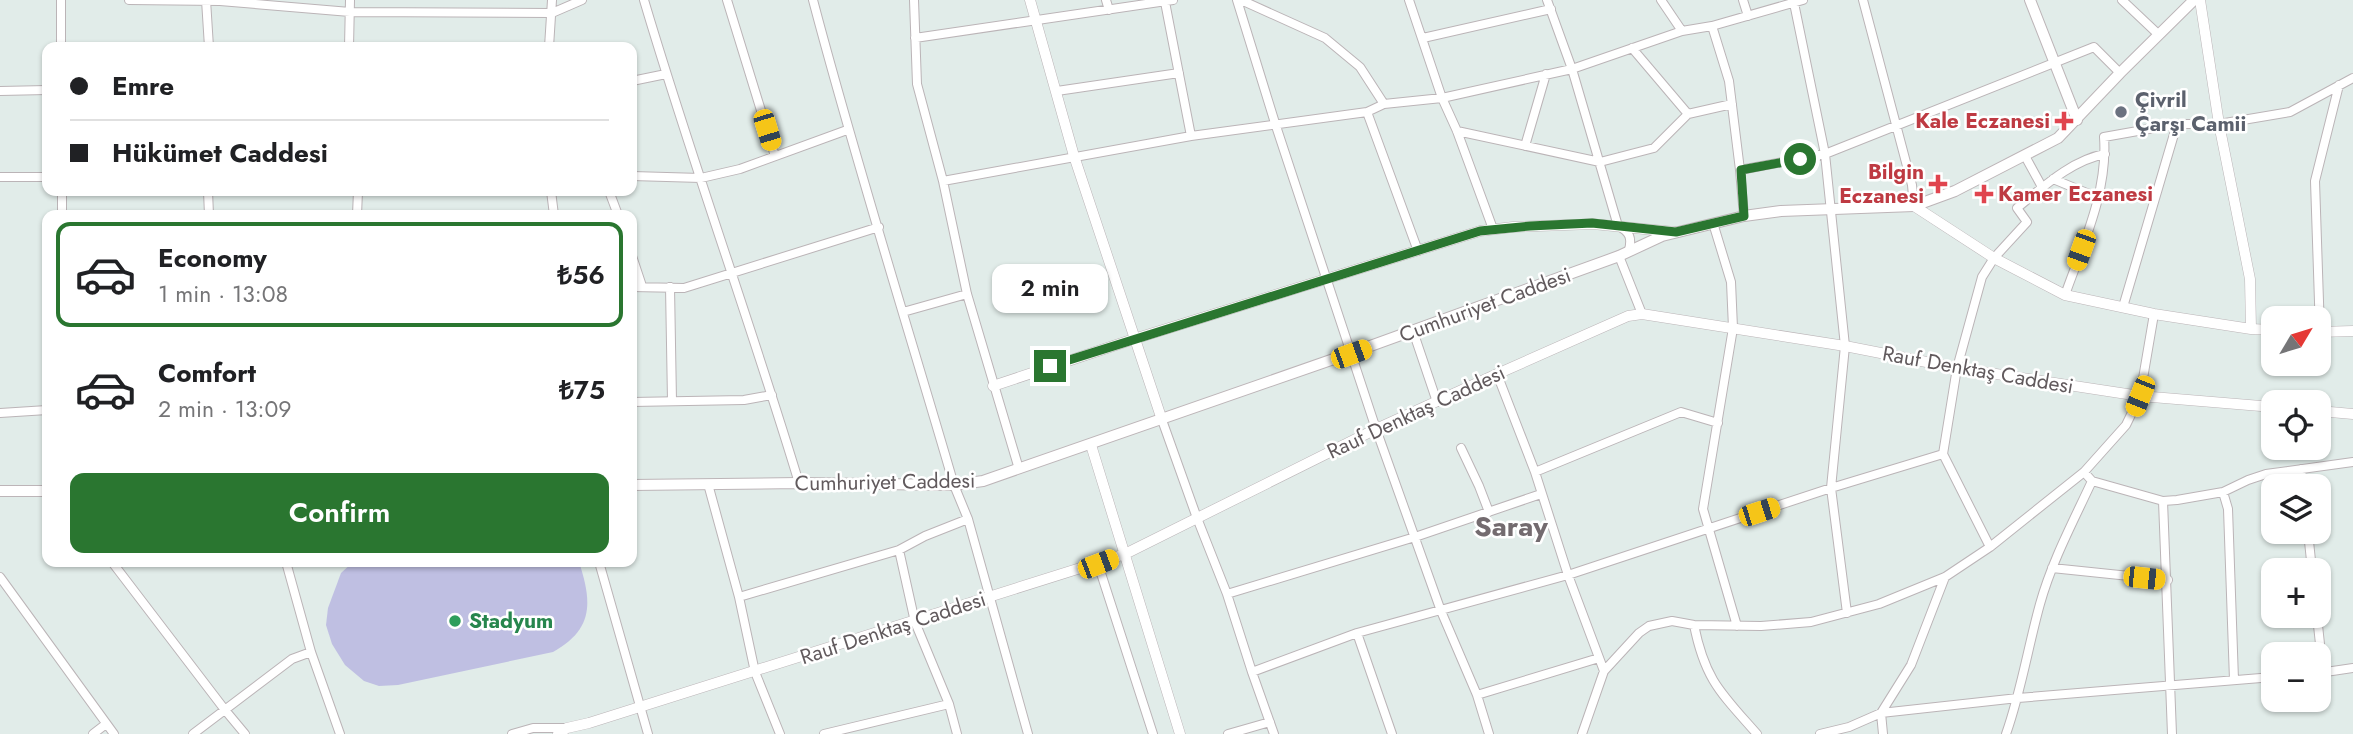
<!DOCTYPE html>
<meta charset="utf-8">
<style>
:root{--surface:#fff;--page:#f6f6f6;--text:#202124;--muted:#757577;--line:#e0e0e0;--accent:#2a7630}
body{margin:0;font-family:Jost,sans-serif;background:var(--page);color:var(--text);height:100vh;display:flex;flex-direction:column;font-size:26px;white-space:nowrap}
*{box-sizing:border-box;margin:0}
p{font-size:23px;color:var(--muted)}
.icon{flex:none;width:38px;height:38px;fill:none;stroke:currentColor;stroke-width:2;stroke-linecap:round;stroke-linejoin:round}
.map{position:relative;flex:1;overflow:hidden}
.panel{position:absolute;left:42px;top:210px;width:595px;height:357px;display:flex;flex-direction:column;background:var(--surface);border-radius:14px;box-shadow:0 2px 5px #0004}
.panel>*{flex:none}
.top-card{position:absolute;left:42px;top:42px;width:595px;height:154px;border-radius:14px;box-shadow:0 2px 5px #0004;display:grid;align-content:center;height:154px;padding:0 28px;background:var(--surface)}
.needle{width:46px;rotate:52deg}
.controls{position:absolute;left:2261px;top:306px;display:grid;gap:14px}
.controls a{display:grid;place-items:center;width:70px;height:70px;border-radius:14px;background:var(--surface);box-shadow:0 2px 5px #0004;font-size:35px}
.end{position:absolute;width:32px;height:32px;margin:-16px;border:9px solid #2a7630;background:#fff;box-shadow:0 0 0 4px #fff}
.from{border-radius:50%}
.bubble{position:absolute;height:49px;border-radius:14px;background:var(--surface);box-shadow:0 2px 5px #0004;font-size:23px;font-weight:600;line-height:49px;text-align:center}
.car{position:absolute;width:21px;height:42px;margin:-21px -10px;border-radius:9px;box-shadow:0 0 5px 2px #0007;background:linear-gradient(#f5c518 24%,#345 0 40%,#f5c518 0 76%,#345 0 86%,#f5c518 0)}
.top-card b{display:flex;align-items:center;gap:24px;height:66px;font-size:26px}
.top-card b+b{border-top:2px solid var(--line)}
.top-card i{width:18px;height:18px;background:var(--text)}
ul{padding:12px 0 0;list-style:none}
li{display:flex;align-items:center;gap:21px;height:105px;margin:0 14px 10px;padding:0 14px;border:4px solid transparent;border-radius:14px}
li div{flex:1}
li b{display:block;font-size:26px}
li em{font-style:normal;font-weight:600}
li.on{border-color:var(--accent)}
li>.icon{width:63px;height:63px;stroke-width:1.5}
.action{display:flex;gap:14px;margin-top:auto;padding:14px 28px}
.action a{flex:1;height:80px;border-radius:14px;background:var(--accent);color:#fff;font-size:28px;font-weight:600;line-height:80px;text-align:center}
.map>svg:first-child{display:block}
.green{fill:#bfbfe2}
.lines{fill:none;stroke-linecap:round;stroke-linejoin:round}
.minor-casing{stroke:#bbb4b7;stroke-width:10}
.tertiary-casing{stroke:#bbb4b7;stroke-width:11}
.secondary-casing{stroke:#bdb5b8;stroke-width:12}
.minor{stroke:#fff;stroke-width:8}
.tertiary{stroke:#fff;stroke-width:10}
.secondary{stroke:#fff;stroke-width:10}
.route{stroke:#2a7630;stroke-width:9}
.worship-dot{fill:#6b7280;stroke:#fff;stroke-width:2.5}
.health-dot{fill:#e0444e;stroke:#fff;stroke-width:2.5}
.leisure-dot{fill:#2e9e5b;stroke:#fff;stroke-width:2.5}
.labels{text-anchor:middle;stroke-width:5;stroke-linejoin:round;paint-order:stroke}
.worship-label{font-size:21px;font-weight:bold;fill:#5b616d;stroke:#fff;text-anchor:start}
.health-label{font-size:21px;font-weight:bold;fill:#be3a42;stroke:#fff;text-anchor:end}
.street-label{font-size:21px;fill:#615a5d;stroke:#fff}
.leisure-label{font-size:21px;font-weight:bold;fill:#27864d;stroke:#fff;text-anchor:start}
.district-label{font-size:28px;font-weight:bold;fill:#736b6f;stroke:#fff}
</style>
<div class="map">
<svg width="2353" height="734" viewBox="0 0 2353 734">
<rect width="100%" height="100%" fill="#e1ece9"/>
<path class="green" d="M 353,562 L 579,562 C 592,602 594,629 553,652 L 398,685 L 379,686 L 364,681 L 345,665 L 332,644 L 326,625 L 328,608 L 341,573 Z"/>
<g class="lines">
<defs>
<path id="minor" d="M 61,0 L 61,47
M 129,0 L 220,1 L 350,12 L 552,13 L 582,0
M 206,0 L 209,47
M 644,0 C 692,162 750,321 799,483
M 727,0 L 775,156
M 813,0 C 856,163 907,324 954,485 L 968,519 L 1028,734
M 914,0 L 917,84 L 943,181 L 967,294 L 1019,469
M 1106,0 L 1109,10
M 1237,0 L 1275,123 L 1376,429 L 1441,611 L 1477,695 L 1489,734
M 1241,0 L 1325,38 L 1360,67 L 1384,104
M 1409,0 L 1442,98 L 1457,131 L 1493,229
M 1547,0 L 1572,69 L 1618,226 C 1630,232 1632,238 1629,250
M 1661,0 L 1682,31
M 1743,0 L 1748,16
M 1863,0 L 1912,185 L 1914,206
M 2122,0 L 2159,35
M 1165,2 L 1191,136
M 1794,3 L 1825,154 L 1845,346 L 1831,488 L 1847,613
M 1712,26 L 1729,81 L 1740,170 L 1744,216
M 915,38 L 1173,0
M 1423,38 L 1551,9
M 349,47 L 350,0
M 549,47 L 552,0
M 1632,48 L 1688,114
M 632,81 L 666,74
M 0,91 L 47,90
M 1057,91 L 1179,73
M 1367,112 L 1418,251
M 1457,131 L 1600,162 L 1654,148 L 1688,114 L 1732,104
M 1525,146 L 1546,74
M 2025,156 L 2042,187
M 1740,170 L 1825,154 L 2094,47 L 2120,73
M 632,176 L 701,178 L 740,169 L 847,130
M 0,177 L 47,177
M 2053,179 L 2099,198
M 943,181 L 1191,136 L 1367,112 L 1384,104 L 1442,98 L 1572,69 L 1682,31 L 1712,26 L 1803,0
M 208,191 L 209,215
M 551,191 L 554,215
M 609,191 L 618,215
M 62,215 L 62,191
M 357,215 L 358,191
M 1713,223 L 1731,282 L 1733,328 L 1703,509 L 1737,626
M 632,256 L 642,286
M 1619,256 L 1642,314
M 632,287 L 684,288 L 879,227
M 670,287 L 672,401
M 2065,295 C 2083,244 2108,192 2104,137 L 2177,124 L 2219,124 L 2290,112 L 2353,78
M 2123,307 L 2177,124
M 903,312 L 967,294
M 1413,331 L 1437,402
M 2320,332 L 2315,181 L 2339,85
M 1497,374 L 1535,472 L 1568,575 L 1604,671
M 632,402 L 744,400 L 772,395
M 0,413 L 47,410
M 1162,420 L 1197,518 L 1227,594 L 1252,672 L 1274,734
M 1461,448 L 1479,486 L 1489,512
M 2301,469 L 2303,486
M 1535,472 L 1681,412 L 1718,423
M 2084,472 L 2092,481 L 2163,501 L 2177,500 L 2223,492 L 2248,480 L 2266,474 L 2353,462
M 708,484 L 739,597 L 755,672 L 780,734
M 2223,492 L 2228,509 L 2234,680
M 2163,501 L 2172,734
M 2308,532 L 2312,570
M 1990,547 L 1943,454 L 1957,368 L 1982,277 L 1994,258 L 2027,222 L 2017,208 C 2043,187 2072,160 2105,154
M 899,550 L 915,622 L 949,704 L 957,734
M 112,562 L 225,710 L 245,734
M 286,562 L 311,652 L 340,734
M 599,562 L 648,734
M 1098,564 L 1153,734
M 2052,568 L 2168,580
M 0,577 L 114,734
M 1227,594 L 1415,537 L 1541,494
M 739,597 L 899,550 L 925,536 L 968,519
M 2317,616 L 2323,672
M 1694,625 C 1705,680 1721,693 1757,734
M 1357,633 L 1392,734
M 1252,672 L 1357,633 L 1568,575 L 1831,488 L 1943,454
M 2319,673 L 2353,668
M 1477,695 L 1599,658
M 93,734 L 106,724
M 193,734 L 292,659 L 311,652
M 512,734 L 533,728 L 567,728
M 824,734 L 949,704
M 1228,734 L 1270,722
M 1582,734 L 1604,671 L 1639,633 L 1649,626 L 1672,621 L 1694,625 L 1761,626 L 1811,622 L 1879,604 L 1945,577 L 1990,547 L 2084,472 L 2126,425 L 2140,396 L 2154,314
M 1820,734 L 1849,727 L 1881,713 L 2018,698 L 2273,677
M 1883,734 L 1881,713 L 1911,665 L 1945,577
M 2006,734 C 2021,692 2028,647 2040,604 C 2052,561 2073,522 2092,481"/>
<path id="tertiary" d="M 1030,0 L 1074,156 L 1162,420
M 2200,0 L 2219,124 L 2250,279 L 2251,329
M 1914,206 L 1994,258 L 2065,295 L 2154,314 L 2251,329 L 2273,330
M 2319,332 L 2353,331
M 993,386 L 1134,339 L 1480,231 L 1513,227 L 1593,224 L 1675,232
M 2319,411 L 2353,414
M 1091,445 L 1180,734
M 558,734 L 567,728 L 589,723 L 1125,554 L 1376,429 L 1497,374 L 1628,316 L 1642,314 L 1845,346 L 1957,368 L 2140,396 L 2273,407"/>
<path id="secondary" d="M 2030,0 L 2077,120
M 632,485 L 799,483 L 954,485 L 983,481 L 1351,353 L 1619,256 L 1662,236 L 1744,216 L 1781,211 L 1914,206 L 1955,191 L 2058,138 L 2120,73 L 2194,0
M 0,491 L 47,491"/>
</defs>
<use href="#minor" class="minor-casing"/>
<use href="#tertiary" class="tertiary-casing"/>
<use href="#secondary" class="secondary-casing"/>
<use href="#minor" class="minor"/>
<use href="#tertiary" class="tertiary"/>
<use href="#secondary" class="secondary"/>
</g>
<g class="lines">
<path class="route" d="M 1050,366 L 1480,231 L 1530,226 L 1592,223 L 1676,232 L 1744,216 L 1741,170 L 1800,159"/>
</g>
<circle class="worship-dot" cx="2121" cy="112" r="7"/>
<g class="health-dot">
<path d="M2060.5 110.5h7v7h7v7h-7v7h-7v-7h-7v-7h7z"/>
<path d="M1934.5 173.5h7v7h7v7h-7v7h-7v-7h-7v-7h7z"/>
<path d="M1980.5 183.5h7v7h7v7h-7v7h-7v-7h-7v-7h7z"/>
</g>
<circle class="leisure-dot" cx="455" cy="621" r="7"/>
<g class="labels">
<g class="worship-label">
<text x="2135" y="107">Çivril<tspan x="2135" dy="24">Çarşı Camii</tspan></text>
</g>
<g class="health-label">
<text x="2050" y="128">Kale Eczanesi</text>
<text x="1924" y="179">Bilgin<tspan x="1924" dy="24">Eczanesi</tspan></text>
<text x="1998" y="201" text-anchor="start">Kamer Eczanesi</text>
</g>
<g class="street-label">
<text transform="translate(1485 305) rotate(-20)" y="7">Cumhuriyet Caddesi</text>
<text transform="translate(1978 370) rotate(10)" y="7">Rauf Denktaş Caddesi</text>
<text transform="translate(1416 412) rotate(-25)" y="7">Rauf Denktaş Caddesi</text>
<text transform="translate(885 482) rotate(-1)" y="7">Cumhuriyet Caddesi</text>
<text transform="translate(893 628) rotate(-18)" y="7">Rauf Denktaş Caddesi</text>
</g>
<g class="leisure-label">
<text x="469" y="628">Stadyum</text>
</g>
<g class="district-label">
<text x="1511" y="536">Saray</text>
</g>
</g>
</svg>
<div class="controls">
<a><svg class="needle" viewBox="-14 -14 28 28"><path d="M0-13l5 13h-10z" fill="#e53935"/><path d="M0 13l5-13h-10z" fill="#757577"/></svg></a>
<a><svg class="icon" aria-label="locate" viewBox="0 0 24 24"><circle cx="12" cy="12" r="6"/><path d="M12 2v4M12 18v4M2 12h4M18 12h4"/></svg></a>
<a><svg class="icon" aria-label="layers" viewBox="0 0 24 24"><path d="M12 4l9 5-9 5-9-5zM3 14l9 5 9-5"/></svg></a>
<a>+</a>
<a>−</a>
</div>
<i class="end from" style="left:1800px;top:159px"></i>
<i class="end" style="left:1050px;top:366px"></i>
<div class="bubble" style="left:992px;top:264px;width:116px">2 min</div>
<i class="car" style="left:767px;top:130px;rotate:163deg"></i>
<i class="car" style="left:2081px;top:250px;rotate:200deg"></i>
<i class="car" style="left:1351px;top:354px;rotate:70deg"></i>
<i class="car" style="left:2140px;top:396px;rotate:202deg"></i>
<i class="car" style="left:1759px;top:512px;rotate:72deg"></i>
<i class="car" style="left:1098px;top:564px;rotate:69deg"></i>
<i class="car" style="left:2144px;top:578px;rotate:96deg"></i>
<div class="top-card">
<b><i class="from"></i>Emre</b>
<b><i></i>Hükümet Caddesi</b>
</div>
<section class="panel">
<ul>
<li class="on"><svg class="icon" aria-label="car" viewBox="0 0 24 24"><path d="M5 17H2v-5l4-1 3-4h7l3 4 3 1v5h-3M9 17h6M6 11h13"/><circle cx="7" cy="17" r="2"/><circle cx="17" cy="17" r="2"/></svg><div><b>Economy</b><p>1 min · 13:08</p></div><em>₺56</em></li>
<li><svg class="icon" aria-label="car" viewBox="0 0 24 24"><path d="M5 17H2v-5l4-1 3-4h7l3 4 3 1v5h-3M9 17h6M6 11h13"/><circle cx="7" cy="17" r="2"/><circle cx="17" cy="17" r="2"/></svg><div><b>Comfort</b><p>2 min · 13:09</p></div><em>₺75</em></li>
</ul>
<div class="action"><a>Confirm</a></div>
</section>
</div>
